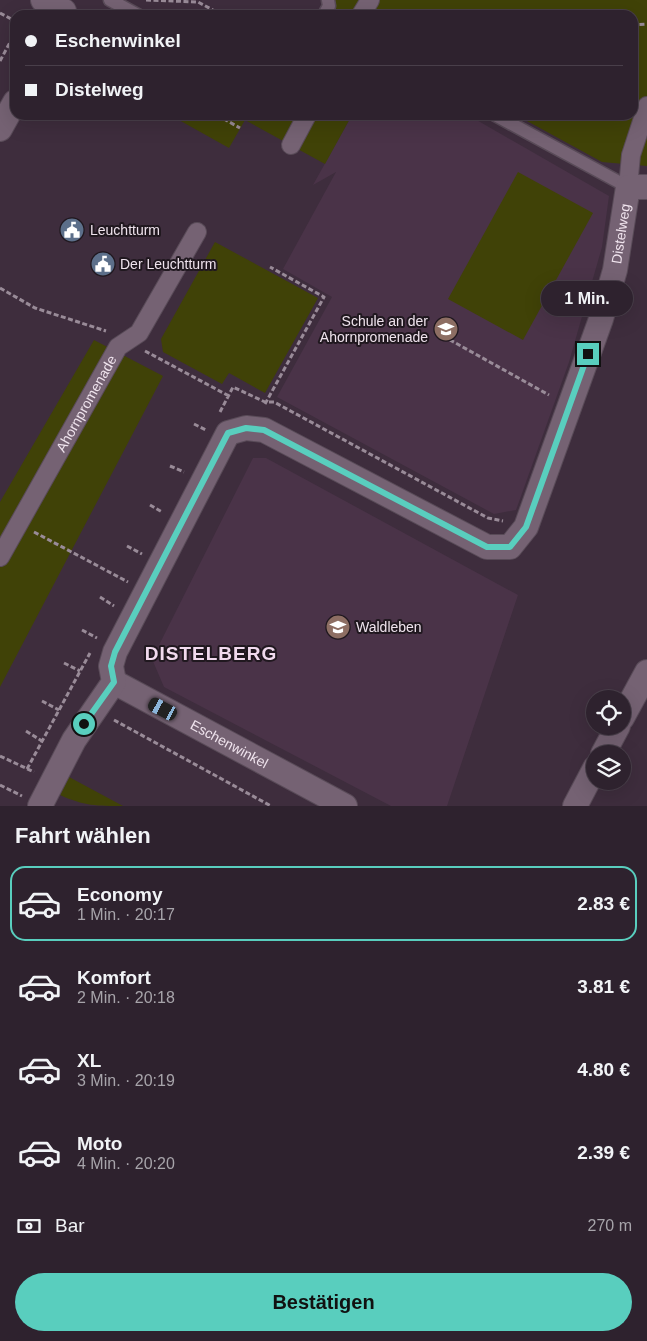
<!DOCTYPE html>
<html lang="de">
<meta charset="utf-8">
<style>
:root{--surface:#2e222e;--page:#362a36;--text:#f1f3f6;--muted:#a7a4aa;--line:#493f4a;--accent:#59cebe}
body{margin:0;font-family:Helvetica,sans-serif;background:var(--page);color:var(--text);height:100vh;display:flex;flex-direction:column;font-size:19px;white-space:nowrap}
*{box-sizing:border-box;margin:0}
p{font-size:16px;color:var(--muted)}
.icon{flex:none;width:28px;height:28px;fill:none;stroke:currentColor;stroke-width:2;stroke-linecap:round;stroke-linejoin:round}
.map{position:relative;height:806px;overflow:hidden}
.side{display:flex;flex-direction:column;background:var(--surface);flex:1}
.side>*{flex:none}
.top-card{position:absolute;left:10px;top:10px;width:628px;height:110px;border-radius:15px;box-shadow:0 5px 20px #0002,0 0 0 1px var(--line);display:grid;align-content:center;height:110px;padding:0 15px;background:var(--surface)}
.buttons{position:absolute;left:586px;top:690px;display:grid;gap:10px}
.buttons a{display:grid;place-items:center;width:45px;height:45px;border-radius:50%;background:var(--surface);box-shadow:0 5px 20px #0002,0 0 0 1px var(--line);font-size:25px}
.end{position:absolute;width:22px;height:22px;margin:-11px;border:6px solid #59cebe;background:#111;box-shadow:0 0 0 2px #111}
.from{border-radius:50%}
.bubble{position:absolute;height:35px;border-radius:18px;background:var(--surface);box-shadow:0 5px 20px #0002,0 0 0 1px var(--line);font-size:16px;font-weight:700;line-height:35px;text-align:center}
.car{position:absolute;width:15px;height:30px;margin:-15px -8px;border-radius:6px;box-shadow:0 0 4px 1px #0007;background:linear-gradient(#222 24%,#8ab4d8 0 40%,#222 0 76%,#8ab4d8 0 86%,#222 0)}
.top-card b{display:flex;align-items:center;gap:18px;height:48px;font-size:19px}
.top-card b+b{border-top:1px solid var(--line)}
.top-card i{width:12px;height:12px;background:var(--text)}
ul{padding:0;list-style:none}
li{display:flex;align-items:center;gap:15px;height:75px;margin:0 10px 8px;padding:0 5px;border:2px solid transparent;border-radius:15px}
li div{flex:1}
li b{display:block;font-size:19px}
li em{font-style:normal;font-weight:700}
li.active{border-color:var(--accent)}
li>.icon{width:45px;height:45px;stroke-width:1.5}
h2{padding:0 15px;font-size:22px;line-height:60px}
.pay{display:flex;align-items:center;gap:12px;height:55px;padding:0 15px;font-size:19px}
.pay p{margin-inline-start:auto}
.cta{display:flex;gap:10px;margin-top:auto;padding:10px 15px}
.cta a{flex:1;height:58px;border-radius:30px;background:var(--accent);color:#111;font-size:20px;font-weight:700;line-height:58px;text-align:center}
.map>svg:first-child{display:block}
.built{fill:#4a3348}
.grass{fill:#404207}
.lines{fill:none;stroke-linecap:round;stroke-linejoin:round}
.service-casing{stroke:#594b58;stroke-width:15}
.pedestrian-casing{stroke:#594b58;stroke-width:20}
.minor-casing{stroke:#594b58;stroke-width:26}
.path{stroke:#998b98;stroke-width:3;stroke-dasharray:5 2.5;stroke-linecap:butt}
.service{stroke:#756273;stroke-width:12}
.pedestrian{stroke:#756273;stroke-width:18}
.minor{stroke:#756273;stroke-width:24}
.route{stroke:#59cebe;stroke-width:6}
.labels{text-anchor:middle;stroke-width:4;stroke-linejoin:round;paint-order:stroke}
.poi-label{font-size:14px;fill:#efe3ed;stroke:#20181f;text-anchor:start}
.street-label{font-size:14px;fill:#efe3ed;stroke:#20181f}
.district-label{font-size:19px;font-weight:bold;letter-spacing:1px;fill:#f1daee;stroke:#20181f}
</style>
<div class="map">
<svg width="647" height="806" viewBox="0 0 647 806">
<rect width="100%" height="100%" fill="#3e2d3d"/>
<path class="built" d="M 352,115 L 468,115 L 609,196 L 602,247 L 569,362 L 516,510 L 494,514 L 277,397 L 332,297 L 283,269 L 336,172 L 313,185 Z
M 253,458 L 266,458 L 518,595 L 447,806 L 391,806 L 164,687 L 152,659 Z"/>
<path class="grass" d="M 335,0 L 647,0 L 647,166 L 602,162 L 516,115 L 632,115 L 632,15 L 332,15 L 336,9 Z
M 170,115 L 352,115 L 325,164 L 245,120 L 229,148 Z
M 518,172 L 593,213 L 523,340 L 448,299 Z
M 215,242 L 318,298 L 265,393 L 229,373 L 222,384 L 163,352 L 161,339 Z
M 94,340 L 163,376 L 0,687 L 0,502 Z
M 69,777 L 123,806 C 97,806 84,806 60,795 Z"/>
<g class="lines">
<defs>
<path id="service" d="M 110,0 L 138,15
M 324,15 L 329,6 L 328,0
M 495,115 L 628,187"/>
<g id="pedestrian">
<path d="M 361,15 L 370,0"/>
<path d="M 291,145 L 307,115"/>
<path d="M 628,187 L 631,155 L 647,106"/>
<path id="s1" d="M 0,557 L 118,347 L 139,333 L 197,232"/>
</g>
<g id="minor">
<path d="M 43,0 L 64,11 L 62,15"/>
<path d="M 0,129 L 15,102"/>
<path id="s2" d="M 114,682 L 345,806"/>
<path d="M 622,718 L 647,672"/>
<path d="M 603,754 L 618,726"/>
<path id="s3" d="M 40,806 L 74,740 L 114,682 L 111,666 L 115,652 L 228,433 L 246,428 L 264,430 L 487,547 L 510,547 L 526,527 L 601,319 L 615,270 L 628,187 L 647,187"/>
<path d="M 575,806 L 595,768"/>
</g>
</defs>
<use href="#service" class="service-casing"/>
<use href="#pedestrian" class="pedestrian-casing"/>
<use href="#minor" class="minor-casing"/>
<path class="path" d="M 146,0 L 198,2 L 222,15
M 0,13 L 15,21
M 632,25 L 647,24
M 0,61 L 15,33
M 217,115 L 240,128
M 0,288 L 35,308 L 106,331
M 443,336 L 549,395
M 145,351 L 229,396
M 265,404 L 324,297 L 270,267
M 220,412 L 233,387 L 265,402 L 274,402 L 488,518 L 503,521
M 194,424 L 206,430
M 170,466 L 184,472
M 150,505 L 162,512
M 34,532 L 128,582
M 127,546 L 142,554
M 100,597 L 114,606
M 82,630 L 97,638
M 64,663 L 80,671
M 42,701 L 59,710
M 114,720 L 271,806
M 26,731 L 42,741
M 0,756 L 34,772
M 27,769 L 90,653
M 0,785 L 22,796"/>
<use href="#service" class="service"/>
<use href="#pedestrian" class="pedestrian"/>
<use href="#minor" class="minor"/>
</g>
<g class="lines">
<path class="route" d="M 84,724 L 114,682 L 111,666 L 115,652 L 228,433 L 246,428 L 264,430 L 487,547 L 510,547 L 526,527 L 588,354"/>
</g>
<defs>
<symbol id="civic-disc" viewBox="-11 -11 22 22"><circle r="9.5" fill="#5c6f8a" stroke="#20181f"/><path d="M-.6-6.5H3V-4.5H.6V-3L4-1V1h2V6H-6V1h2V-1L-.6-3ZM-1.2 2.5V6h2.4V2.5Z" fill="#fff"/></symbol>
<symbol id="school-disc" viewBox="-11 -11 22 22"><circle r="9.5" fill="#8d6e63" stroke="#20181f"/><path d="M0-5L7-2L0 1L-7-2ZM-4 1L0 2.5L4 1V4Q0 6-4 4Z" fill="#fff"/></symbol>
</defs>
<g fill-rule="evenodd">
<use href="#civic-disc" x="58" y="216" width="28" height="28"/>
<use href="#civic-disc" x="89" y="250" width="28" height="28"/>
<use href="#school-disc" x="432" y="315" width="28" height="28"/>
<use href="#school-disc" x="324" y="613" width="28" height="28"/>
</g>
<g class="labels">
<g class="poi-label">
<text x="90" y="235">Leuchtturm</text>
<text x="120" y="269">Der Leuchtturm</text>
<text x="428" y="326" text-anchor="end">Schule an der<tspan x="428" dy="16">Ahornpromenade</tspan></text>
<text x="356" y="632">Waldleben</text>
</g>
<g class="street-label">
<text dy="5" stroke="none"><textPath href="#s3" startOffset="1068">Distelweg</textPath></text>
<text dy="5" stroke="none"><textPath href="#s1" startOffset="176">Ahornpromenade</textPath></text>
<text dy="5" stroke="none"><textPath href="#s2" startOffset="131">Eschenwinkel</textPath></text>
</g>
<g class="district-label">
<text x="211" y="660">DISTELBERG</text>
</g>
</g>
</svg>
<div class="buttons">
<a><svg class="icon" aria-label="locate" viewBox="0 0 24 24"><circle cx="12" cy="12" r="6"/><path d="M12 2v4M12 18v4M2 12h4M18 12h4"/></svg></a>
<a><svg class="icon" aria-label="layers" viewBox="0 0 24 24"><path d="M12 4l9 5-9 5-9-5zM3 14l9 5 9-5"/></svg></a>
</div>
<i class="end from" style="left:84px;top:724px"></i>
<i class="end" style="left:588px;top:354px"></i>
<div class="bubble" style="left:541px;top:281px;width:92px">1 Min.</div>
<i class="car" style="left:163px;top:709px;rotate:298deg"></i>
<div class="top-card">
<b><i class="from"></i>Eschenwinkel</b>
<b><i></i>Distelweg</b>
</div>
</div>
<section class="side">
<h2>Fahrt wählen</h2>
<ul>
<li class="active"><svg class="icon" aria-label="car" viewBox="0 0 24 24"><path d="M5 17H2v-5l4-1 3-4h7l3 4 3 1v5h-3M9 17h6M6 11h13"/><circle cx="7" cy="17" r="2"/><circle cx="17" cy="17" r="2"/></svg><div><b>Economy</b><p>1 Min. · 20:17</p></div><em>2.83 €</em></li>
<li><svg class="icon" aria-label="car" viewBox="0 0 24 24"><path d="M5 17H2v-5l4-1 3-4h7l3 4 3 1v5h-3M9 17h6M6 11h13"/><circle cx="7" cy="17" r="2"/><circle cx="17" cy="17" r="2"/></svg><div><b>Komfort</b><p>2 Min. · 20:18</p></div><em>3.81 €</em></li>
<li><svg class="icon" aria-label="car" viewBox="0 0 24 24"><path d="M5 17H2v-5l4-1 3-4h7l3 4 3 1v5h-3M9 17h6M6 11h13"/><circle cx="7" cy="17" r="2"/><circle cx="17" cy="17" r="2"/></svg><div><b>XL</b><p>3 Min. · 20:19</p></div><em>4.80 €</em></li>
<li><svg class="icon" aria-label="car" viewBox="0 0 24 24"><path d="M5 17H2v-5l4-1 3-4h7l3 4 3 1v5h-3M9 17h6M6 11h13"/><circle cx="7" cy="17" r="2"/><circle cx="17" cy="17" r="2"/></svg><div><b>Moto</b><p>4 Min. · 20:20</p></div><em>2.39 €</em></li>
</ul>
<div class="pay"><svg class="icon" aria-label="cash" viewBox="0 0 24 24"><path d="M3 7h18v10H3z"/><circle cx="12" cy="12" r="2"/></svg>Bar<p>270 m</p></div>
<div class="cta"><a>Bestätigen</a></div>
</section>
